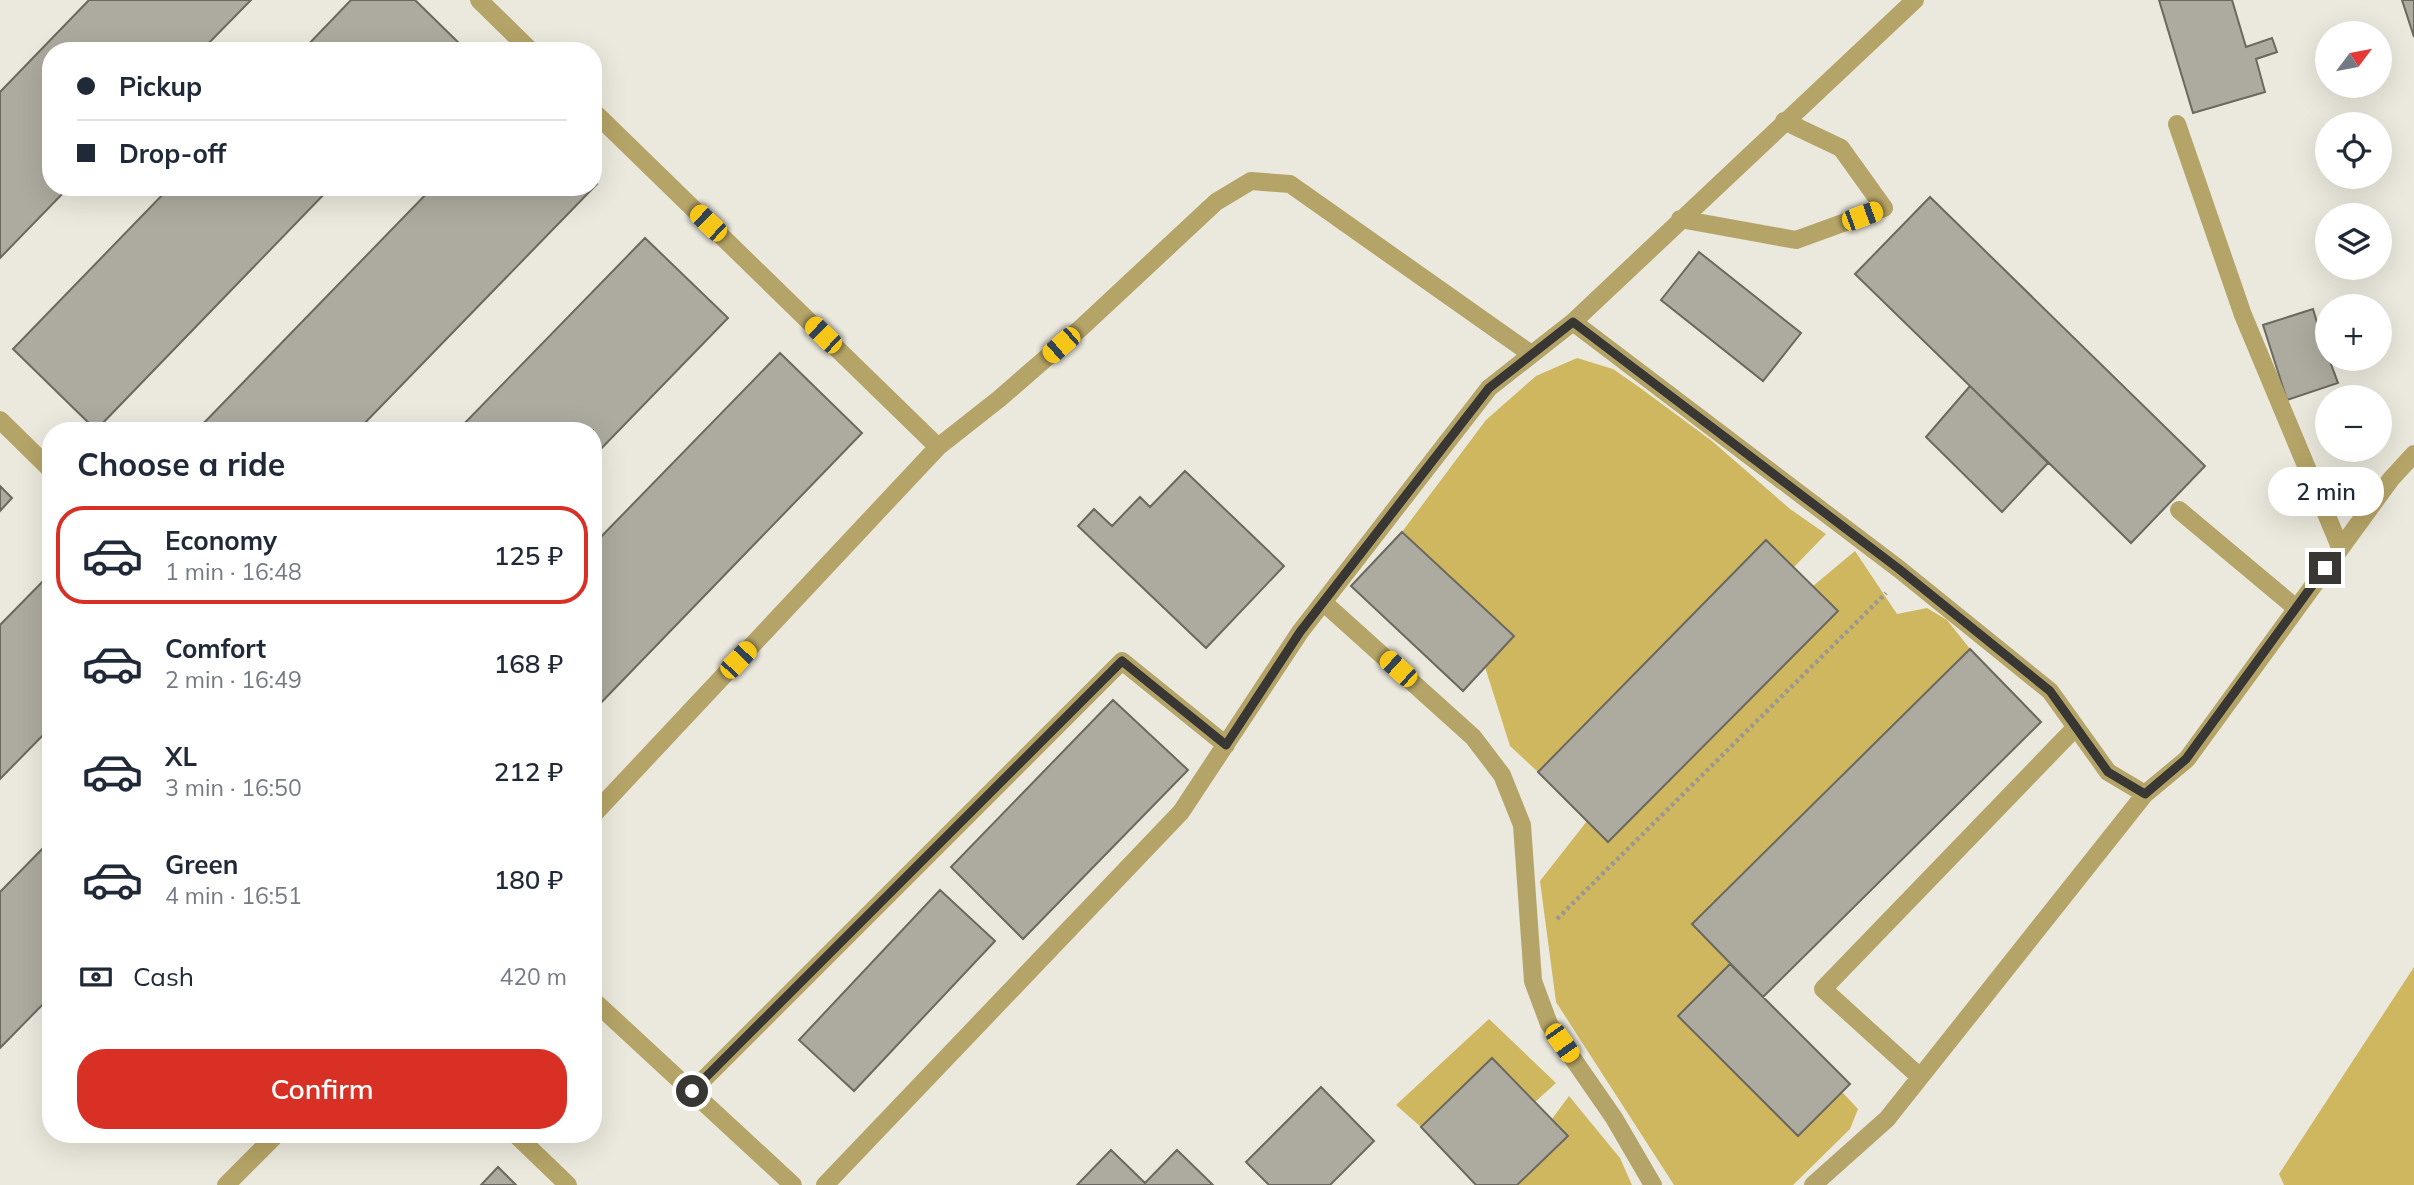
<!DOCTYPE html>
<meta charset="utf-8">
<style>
:root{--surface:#fff;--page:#f6f6f7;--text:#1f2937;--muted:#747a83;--line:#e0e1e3;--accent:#d93025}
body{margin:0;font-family:Mulish,sans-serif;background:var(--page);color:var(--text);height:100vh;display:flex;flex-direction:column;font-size:26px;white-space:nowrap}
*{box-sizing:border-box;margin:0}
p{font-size:23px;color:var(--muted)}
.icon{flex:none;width:38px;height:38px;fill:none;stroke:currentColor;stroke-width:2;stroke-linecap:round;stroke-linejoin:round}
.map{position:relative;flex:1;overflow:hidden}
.sheet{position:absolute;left:42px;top:422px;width:560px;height:721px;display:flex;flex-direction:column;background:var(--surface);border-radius:28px;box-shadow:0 7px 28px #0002}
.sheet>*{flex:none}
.top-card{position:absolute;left:42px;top:42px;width:560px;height:154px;border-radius:28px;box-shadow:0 7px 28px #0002;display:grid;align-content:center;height:154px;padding:0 35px;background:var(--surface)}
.needle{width:46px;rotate:58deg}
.tools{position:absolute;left:2315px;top:21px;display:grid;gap:14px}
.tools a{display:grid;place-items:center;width:77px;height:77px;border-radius:50%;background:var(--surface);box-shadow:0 7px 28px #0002;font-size:35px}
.end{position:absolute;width:32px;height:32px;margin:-16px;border:9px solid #383733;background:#fff;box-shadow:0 0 0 4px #fff}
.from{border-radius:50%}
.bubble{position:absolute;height:49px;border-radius:24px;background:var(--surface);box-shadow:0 7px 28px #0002;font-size:23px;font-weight:600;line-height:49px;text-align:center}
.car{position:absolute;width:21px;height:42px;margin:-21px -10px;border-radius:9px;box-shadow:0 0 5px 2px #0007;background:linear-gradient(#f5c518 24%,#345 0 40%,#f5c518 0 76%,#345 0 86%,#f5c518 0)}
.top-card b{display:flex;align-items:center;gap:24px;height:66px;font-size:26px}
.top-card b+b{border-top:2px solid var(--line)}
.top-card i{width:18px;height:18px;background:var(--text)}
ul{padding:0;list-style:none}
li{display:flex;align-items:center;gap:21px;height:98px;margin:0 14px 10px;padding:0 21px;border:4px solid transparent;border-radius:28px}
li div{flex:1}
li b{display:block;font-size:26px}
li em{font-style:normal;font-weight:600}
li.current{border-color:var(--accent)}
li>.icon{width:63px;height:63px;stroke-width:1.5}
h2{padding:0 35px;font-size:32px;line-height:84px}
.pay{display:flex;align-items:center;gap:18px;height:77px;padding:0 35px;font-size:26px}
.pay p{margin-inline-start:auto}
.cta{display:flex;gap:14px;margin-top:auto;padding:14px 35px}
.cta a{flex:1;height:80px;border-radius:28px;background:var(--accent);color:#fff;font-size:28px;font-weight:600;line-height:80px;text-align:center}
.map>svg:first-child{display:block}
.green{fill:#cfb75f}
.building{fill:#adaa9f;stroke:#6b695f;stroke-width:2}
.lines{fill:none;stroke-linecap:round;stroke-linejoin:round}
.path{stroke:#9a9890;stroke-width:4.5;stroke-dasharray:3.5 3.5;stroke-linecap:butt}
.service{stroke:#b5a467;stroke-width:18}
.route{stroke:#383733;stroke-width:9}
</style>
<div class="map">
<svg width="2414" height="1185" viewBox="0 0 2414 1185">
<rect width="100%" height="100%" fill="#ebe8dd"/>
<path class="green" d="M 1577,358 L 1613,369 L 1639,387 L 1712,441 L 1790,509 L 1826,534 L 1794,567 L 1766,541 L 1538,772 L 1510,746 L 1485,667 L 1513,636 L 1402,532 L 1486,420 L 1536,376 Z
M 1855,551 L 1897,614 L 1927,608 L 1947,620 L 1970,649 L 1692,924 L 1730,964 L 1678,1016 L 1798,1136 L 1842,1092 L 1858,1109 L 1850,1129 L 1793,1185 L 1674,1185 L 1556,1002 L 1540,881 L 1587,821 L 1609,842 L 1837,611 L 1813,586 Z
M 2414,967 L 2414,1185 L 2284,1185 L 2279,1174 Z
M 1489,1019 L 1556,1083 L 1535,1102 L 1492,1058 L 1421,1127 L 1396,1105 Z
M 1569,1096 L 1620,1158 L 1632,1185 L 1517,1185 L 1567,1136 L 1552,1119 Z"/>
<path class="building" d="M 89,0 L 251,0 L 201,51 L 51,51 L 51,187 L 69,187 L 0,258 L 0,92 Z
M 351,0 L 415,0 L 465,49 L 464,51 L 302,51 Z
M 2159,0 L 2232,0 L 2246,47 L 2272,38 L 2277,52 L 2256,59 L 2265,92 L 2193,113 Z
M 2402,0 L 2414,0 L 2414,37 Z
M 593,180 L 597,184 L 358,430 L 197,430 L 433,187 L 593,187 Z
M 170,187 L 331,187 L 96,430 L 13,349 Z
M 1930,197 L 2205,466 L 2131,543 L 1855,274 Z
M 645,238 L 728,318 L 593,457 L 593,430 L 458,430 Z
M 1699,252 L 1801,333 L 1763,381 L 1661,300 Z
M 2313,309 L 2328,359 L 2329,359 L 2338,383 L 2287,400 L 2263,325 Z
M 780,353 L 862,433 L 593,711 L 593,545 Z
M 1970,386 L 2048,463 L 2002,512 L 1926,437 Z
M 1185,471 L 1284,566 L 1206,648 L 1078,526 L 1094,509 L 1112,526 L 1140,497 L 1150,507 Z
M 0,486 L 12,498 L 0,511 Z
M 1402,532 L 1514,636 L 1463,691 L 1351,586 Z
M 1766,540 L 1838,611 L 1608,842 L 1538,772 Z
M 51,573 L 51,727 L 0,779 L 0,625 Z
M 1970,649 L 2041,722 L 1763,997 L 1692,924 Z
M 1113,700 L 1188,770 L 1023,939 L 951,867 Z
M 51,840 L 51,996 L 0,1048 L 0,892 Z
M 940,890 L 995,941 L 854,1091 L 799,1040 Z
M 1730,964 L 1850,1084 L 1798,1136 L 1678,1016 Z
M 1492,1058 L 1568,1136 L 1517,1185 L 1476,1185 L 1421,1127 Z
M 1321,1087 L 1374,1141 L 1330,1185 L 1269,1185 L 1246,1162 Z
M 1111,1150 L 1145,1183 L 1177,1150 L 1213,1185 L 1077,1185 Z
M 498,1167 L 516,1185 L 481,1185 Z"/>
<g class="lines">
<path class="path" d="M 1557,919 L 1886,593"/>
<path class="service" d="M 479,0 L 531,51
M 1915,0 L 1573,322 L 1899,569 L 2050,691 L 2108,772 L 2145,794
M 593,111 L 938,447 L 593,815
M 2177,124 L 2243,315 L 2340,547
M 1680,219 L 1796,240 L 1884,208 L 1841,148 L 1784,121
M 0,420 L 51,470
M 938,447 L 999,399 L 1082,327 L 1216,202 L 1251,181 L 1290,184 L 1531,354
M 2179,510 L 2296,608
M 1323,602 L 1473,737 L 1502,775 L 1522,825 L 1533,981 L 1549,1024 L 1614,1118 L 1653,1185
M 593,1000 L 793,1185
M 1920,1077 L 1823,989 L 2076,727
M 692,1091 L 1122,661 L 1226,745
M 515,1134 L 568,1185
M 226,1185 L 277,1134
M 825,1185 L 1181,812 L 1300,632 L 1489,388 L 1573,322
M 1813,1185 L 1887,1119 L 2145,794 L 2187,759 L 2391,479 L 2414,454"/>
</g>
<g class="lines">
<path class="route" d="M 692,1091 L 1122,661 L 1226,745 L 1300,632 L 1489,388 L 1573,322 L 1899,569 L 2050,691 L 2108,772 L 2145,794 L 2186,759 L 2325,568"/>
</g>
</svg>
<div class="tools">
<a><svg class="needle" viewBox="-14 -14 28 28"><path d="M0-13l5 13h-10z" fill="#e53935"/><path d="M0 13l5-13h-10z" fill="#747a83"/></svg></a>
<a><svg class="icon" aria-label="locate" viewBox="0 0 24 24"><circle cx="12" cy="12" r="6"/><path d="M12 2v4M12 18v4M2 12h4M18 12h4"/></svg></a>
<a><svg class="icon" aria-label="layers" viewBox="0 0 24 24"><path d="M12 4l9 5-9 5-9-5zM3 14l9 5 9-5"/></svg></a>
<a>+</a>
<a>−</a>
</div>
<i class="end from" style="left:692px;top:1091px"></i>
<i class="end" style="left:2325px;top:568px"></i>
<div class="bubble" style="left:2268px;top:467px;width:116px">2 min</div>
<i class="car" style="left:1862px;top:216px;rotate:70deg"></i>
<i class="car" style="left:708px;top:223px;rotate:314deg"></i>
<i class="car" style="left:823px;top:335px;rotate:314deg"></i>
<i class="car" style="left:1061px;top:345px;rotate:229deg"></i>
<i class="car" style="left:738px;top:660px;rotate:43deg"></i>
<i class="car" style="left:1398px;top:669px;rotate:312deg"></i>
<i class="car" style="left:1562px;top:1043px;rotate:145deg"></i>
<div class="top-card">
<b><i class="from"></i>Pickup</b>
<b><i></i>Drop-off</b>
</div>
<section class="sheet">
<h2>Choose a ride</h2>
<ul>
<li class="current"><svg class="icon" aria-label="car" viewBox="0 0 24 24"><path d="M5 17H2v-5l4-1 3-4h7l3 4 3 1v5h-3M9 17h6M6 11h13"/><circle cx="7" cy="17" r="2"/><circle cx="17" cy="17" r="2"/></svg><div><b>Economy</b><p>1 min · 16:48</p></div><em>125 ₽</em></li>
<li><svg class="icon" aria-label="car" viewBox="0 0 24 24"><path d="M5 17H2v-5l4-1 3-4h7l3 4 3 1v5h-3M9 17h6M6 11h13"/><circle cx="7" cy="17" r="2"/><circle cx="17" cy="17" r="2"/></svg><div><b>Comfort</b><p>2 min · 16:49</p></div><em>168 ₽</em></li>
<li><svg class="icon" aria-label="car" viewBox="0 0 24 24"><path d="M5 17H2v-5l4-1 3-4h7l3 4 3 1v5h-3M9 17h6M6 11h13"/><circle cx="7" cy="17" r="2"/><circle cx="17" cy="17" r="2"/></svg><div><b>XL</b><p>3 min · 16:50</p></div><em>212 ₽</em></li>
<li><svg class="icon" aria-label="car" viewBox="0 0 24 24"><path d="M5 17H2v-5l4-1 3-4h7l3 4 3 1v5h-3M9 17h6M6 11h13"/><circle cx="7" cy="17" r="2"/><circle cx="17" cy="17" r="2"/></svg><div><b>Green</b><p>4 min · 16:51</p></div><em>180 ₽</em></li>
</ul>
<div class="pay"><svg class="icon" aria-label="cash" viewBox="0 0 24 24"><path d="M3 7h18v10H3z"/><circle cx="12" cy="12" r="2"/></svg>Cash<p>420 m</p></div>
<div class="cta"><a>Confirm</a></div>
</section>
</div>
